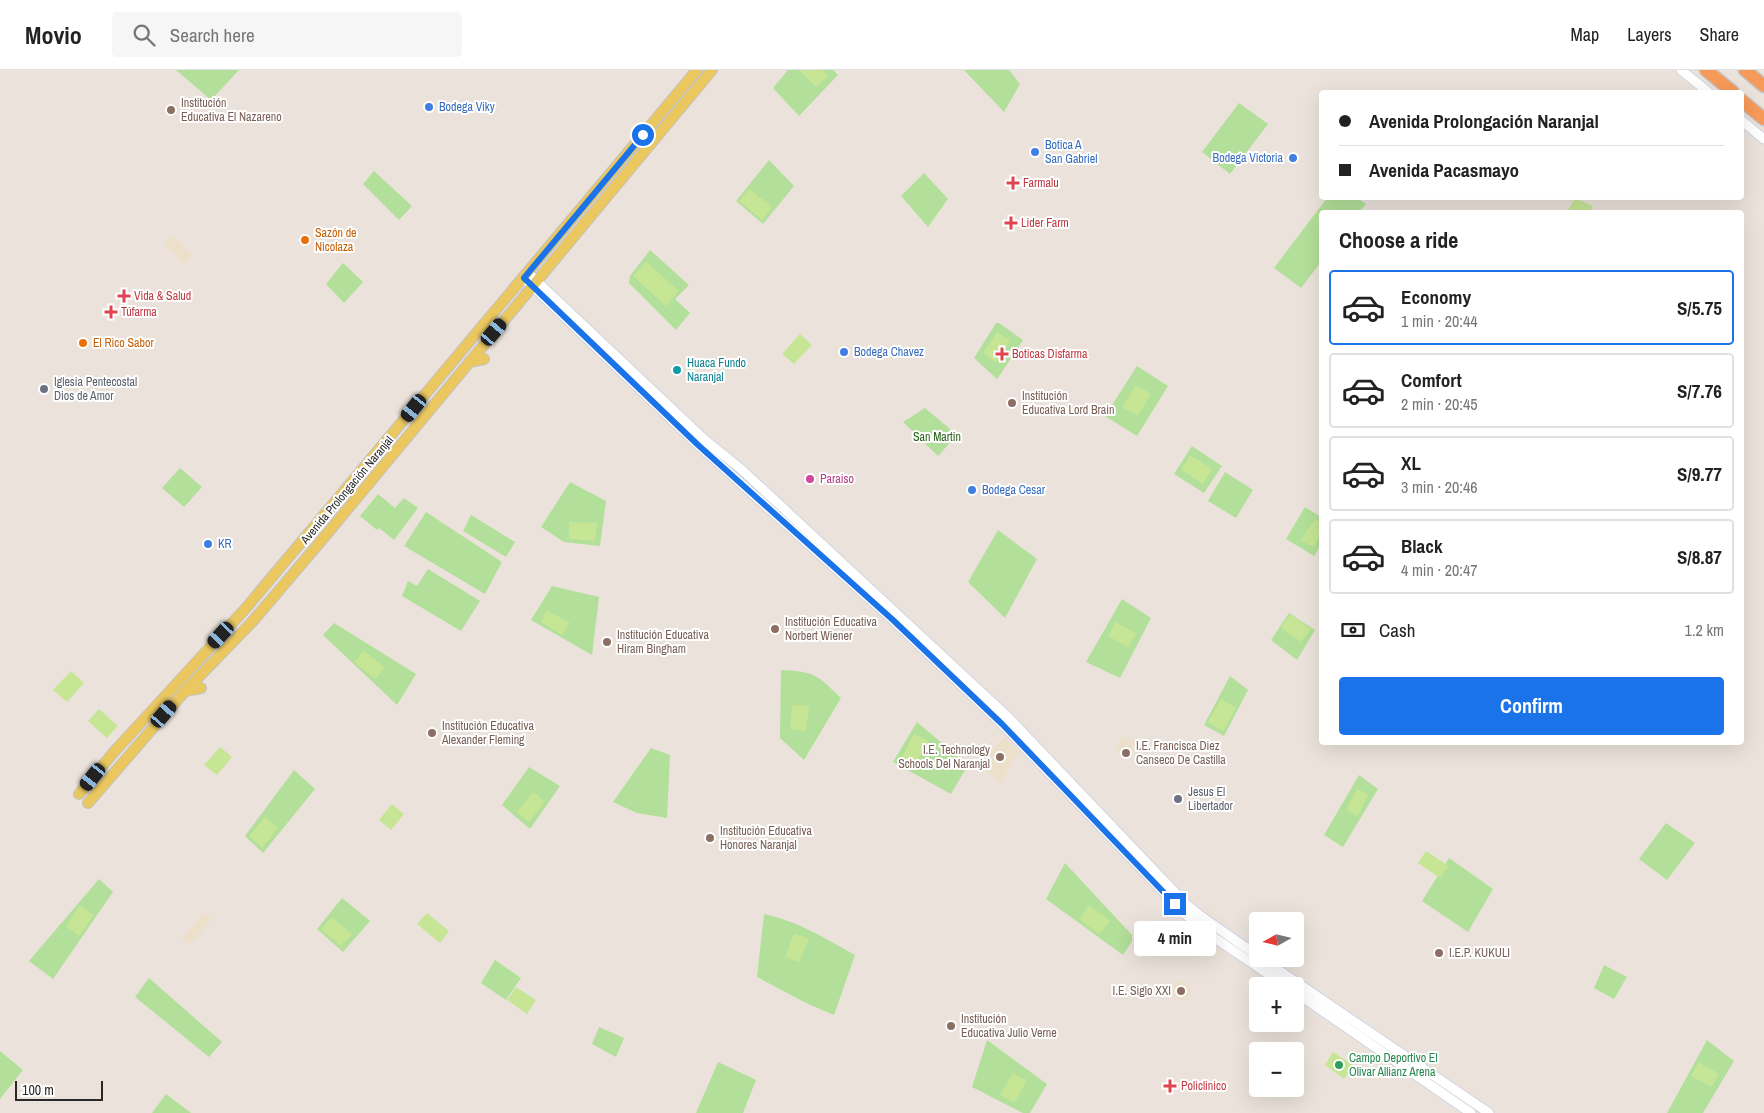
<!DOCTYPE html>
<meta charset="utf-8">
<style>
:root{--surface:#fff;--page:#f6f6f6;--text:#222;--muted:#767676;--line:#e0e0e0;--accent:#1a73e8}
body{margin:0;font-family:"Archivo Narrow",sans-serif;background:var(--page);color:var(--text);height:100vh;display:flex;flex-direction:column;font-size:19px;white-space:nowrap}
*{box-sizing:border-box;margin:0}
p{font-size:16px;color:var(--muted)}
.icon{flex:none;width:28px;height:28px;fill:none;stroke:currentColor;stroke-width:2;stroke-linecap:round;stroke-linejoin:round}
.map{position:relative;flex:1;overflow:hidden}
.drawer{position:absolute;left:1319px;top:140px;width:425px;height:535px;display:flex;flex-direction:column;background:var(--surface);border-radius:5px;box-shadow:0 5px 20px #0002}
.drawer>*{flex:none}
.banner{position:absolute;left:1319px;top:20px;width:425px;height:110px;border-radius:5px;box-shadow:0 5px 20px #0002;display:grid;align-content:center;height:110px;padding:0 20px;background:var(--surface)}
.needle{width:32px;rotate:262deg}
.buttons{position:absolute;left:1249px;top:842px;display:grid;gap:10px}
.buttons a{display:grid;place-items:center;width:55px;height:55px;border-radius:5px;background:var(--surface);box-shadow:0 5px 20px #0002;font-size:25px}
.scale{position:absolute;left:15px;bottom:12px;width:88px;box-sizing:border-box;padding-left:5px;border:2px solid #292929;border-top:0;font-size:14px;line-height:18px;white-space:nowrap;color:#292929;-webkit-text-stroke:4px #fff;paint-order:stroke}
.end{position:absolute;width:22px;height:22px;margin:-11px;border:6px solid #1a73e8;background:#fff;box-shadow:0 0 0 2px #fff}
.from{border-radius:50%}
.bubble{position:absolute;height:35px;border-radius:5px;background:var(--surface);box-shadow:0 5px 20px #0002;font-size:16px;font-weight:700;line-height:35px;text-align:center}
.car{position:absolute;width:15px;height:30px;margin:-15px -8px;border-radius:6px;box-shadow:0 0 4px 1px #0007;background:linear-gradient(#222 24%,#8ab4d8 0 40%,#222 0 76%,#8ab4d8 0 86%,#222 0)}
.banner b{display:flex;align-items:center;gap:18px;height:48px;font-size:19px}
.banner b+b{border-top:1px solid var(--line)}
.banner i{width:12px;height:12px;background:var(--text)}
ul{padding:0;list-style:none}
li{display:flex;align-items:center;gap:15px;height:75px;margin:0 10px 8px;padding:0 10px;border:2px solid var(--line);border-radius:5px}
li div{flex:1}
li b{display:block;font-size:19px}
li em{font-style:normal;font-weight:700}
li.current{border-color:var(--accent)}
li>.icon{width:45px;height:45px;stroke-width:1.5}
h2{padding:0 20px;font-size:22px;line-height:60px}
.pay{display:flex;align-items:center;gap:12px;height:55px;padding:0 20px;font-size:19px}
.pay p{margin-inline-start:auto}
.cta{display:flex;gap:10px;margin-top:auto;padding:10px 20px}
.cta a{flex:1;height:58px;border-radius:5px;background:var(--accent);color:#fff;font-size:20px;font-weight:700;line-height:58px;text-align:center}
header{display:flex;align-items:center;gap:30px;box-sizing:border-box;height:70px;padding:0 25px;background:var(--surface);border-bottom:1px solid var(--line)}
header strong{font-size:24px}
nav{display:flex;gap:28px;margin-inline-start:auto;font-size:18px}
.search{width:350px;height:45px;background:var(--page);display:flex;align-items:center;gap:12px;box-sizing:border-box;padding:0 18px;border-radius:5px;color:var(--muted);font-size:19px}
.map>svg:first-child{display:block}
.education{fill:#ece0cb}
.green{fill:#b2df99}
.pitch{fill:#c6e695}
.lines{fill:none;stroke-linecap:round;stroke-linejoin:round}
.secondary-casing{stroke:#d0d4e1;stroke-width:11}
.primary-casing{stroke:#c3c3c3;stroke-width:12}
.highway-casing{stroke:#c3c3c3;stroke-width:15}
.secondary{stroke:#fff;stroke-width:9}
.primary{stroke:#ebc760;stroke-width:10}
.highway{stroke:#f79a59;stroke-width:12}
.route{stroke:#1a73e8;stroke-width:6}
.shop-dot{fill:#3f7fe0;stroke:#fff;stroke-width:2}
.education-dot{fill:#8d6e63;stroke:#fff;stroke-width:2}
.health-dot{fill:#e0444e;stroke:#fff;stroke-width:2}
.food-dot{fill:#e8710a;stroke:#fff;stroke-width:2}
.culture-dot{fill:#0f9aa8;stroke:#fff;stroke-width:2}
.worship-dot{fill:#6b7280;stroke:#fff;stroke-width:2}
.hotel-dot{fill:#d1479c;stroke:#fff;stroke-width:2}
.leisure-dot{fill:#2e9e5b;stroke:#fff;stroke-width:2}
.labels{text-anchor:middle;stroke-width:4;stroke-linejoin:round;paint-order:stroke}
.education-label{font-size:12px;fill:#785e54;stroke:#fff;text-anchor:start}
.shop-label{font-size:12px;fill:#366cbe;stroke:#fff;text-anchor:start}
.health-label{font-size:12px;fill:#be3a42;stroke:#fff;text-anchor:start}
.food-label{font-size:12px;fill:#c56008;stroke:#fff;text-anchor:start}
.culture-label{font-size:12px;fill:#0d838f;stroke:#fff;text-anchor:start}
.worship-label{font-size:12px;fill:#5b616d;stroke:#fff;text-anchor:start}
.park-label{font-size:12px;fill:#2c621c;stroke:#fff}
.hotel-label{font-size:12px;fill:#b23c85;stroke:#fff;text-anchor:start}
.street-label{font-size:12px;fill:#292929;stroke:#fff}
.leisure-label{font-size:12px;fill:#27864d;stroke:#fff;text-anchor:start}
</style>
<header>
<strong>Movio</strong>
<div class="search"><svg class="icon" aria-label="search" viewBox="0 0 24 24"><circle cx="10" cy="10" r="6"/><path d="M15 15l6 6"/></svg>Search here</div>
<nav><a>Map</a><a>Layers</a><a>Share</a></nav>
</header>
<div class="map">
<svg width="1764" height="1043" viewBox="0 0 1764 1043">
<rect width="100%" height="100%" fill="#ebe3db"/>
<path class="education" d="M 172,165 L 193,185 L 184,194 L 163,174 Z
M 1122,666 L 1136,672 L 1128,688 L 1126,689 L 1116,678 Z
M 1004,667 L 1019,681 L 1000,713 L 979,694 Z
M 203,844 L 206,844 L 212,849 L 190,875 L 182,868 Z
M 1177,909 L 1192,918 L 1185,932 L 1169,924 Z"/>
<path class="green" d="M 176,0 L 239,0 L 211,30 Z
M 788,0 L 833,0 L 838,5 L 799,46 L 773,18 Z
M 964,0 L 1009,0 L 1020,14 L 1004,42 Z
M 1239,33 L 1268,54 L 1230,104 L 1202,82 Z
M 769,90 L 794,116 L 763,154 L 736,131 Z
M 374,101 L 412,136 L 399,150 L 363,114 Z
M 924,103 L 948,129 L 928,157 L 901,126 Z
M 1327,128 L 1357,128 L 1366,134 L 1359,142 L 1321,142 L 1321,192 L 1301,218 L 1274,198 Z
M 650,180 L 689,215 L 675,229 L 690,243 L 676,260 L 629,213 L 630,206 Z
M 343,193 L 363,212 L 344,233 L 326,214 Z
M 996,253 L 999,253 L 1023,270 L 998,308 L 997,309 L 974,288 Z
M 1137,296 L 1168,316 L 1137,366 L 1105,346 Z
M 925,338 L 957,365 L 938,386 L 903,352 Z
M 1192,376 L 1222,396 L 1204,423 L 1174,404 Z
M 180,398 L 202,417 L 184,437 L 162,418 Z
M 1225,402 L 1253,420 L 1236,448 L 1208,431 Z
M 570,412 L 606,431 L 600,476 L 564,472 L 541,457 Z
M 378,424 L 395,438 L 404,428 L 418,438 L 394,470 L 379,458 L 377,460 L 360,446 Z
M 1305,437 L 1321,447 L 1321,475 L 1314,486 L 1286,469 Z
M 426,442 L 502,492 L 485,524 L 404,476 Z
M 471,445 L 515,472 L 506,487 L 463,461 Z
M 998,460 L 1037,489 L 1005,548 L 968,512 Z
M 428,499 L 480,531 L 461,561 L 402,526 L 408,511 L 417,516 Z
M 552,516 L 599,527 L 592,585 L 531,550 Z
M 1122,529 L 1151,548 L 1120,608 L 1086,592 Z
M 1289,543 L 1315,560 L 1297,590 L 1271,570 Z
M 334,553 L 416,604 L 397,635 L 323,565 Z
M 781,600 C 816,602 816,604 841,628 L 804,690 L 780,668 Z
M 1230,606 L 1248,620 L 1224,666 L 1204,655 Z
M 917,652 L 968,695 L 951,724 L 893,692 Z
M 651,678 L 670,685 L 667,748 L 637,743 L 613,732 Z
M 529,697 L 560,716 L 530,759 L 502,735 Z
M 294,700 L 315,719 L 263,783 L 245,766 Z
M 1359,705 L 1378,719 L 1343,777 L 1324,765 Z
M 1666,753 L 1695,773 L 1667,810 L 1639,789 Z
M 1449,788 L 1493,819 L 1468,862 L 1422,831 Z
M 1065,793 L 1132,865 L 1132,871 L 1123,885 L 1046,829 Z
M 99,809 L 113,822 L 53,909 L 29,891 Z
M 342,828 L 370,851 L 343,882 L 317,859 Z
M 764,844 C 797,851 825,868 855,885 L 834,945 L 808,934 L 757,907 Z
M 495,890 L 521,908 L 506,930 L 481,913 Z
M 1604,895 L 1627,907 L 1614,929 L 1594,918 Z
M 149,908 L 222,972 L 209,987 L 135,927 Z
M 599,957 L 624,968 L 616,987 L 592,974 Z
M 987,970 L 1047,1014 L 1030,1043 L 1023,1043 L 972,1017 Z
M 1707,970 L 1734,991 L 1703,1043 L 1667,1043 Z
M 0,981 L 23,1000 L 0,1029 Z
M 718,992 L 756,1010 L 743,1043 L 696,1043 Z
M 166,1024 L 191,1043 L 152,1043 Z"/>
<path class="pitch" d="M 799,0 L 822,0 L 828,6 L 816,17 Z
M 749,119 L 772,137 L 762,150 L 739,131 Z
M 1575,128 L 1593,136 L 1590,142 L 1567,142 Z
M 646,192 L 679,221 L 666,236 L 633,206 Z
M 997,262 L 1010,271 L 996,292 L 983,283 Z
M 800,264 L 812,275 L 794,294 L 782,284 Z
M 1136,315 L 1151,324 L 1138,346 L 1122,337 Z
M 1190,385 L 1212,399 L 1203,414 L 1181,400 Z
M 1315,449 L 1321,453 L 1321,464 L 1313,477 L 1301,470 Z
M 569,452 L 597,453 L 595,471 L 569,469 Z
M 547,540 L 570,553 L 562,565 L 541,552 Z
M 1290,544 L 1311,559 L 1301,572 L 1281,558 Z
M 1116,552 L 1136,564 L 1128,577 L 1108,566 Z
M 364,581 L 385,597 L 375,609 L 354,592 Z
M 71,601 L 84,613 L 67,632 L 53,620 Z
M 1221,629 L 1236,638 L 1223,661 L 1208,652 Z
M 792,635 L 809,636 L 806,661 L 790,659 Z
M 99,639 L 118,656 L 107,668 L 88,651 Z
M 914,664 L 928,671 L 916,694 L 902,687 Z
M 220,677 L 232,687 L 217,705 L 204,695 Z
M 1357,719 L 1368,724 L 1358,746 L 1346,740 Z
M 533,722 L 545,731 L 529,752 L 517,742 Z
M 392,734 L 404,744 L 391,760 L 379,750 Z
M 265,747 L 278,758 L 262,778 L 249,766 Z
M 1426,781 L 1449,796 L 1440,808 L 1418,793 Z
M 80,835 L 94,845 L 79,866 L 66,856 Z
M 1089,835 L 1110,851 L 1099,864 L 1079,849 Z
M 427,843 L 449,861 L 440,873 L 417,854 Z
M 332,847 L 352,864 L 341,876 L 321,859 Z
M 794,864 L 809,869 L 799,892 L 785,887 Z
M 516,917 L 536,930 L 527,944 L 507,930 Z
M 1333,982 L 1353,995 L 1344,1009 L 1325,995 Z
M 1699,992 L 1719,1004 L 1712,1017 L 1691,1006 Z
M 1013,1003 L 1027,1011 L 1014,1033 L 1000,1025 Z"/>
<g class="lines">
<defs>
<path id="secondary" d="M 1681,0 L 1708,22
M 1741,50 L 1764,69
M 528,203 L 705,370 L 741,399 L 1007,646 L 1187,835 L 1202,847 L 1258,886
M 524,208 L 697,374 L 893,550 L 1002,654 L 1183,842 L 1203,860 L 1286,916
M 1262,889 L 1489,1043
M 1295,922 L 1471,1043"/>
<path id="primary" d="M 469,292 L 484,289
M 185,621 L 201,618
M 79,724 L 114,682 L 246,538 L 697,0
M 88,733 L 185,621 L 252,552 L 321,471 L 712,0"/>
<path id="highway" d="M 1706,0 L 1733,22
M 1745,0 L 1764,16
M 1741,30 L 1764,49"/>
</defs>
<use href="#secondary" class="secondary-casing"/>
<use href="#primary" class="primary-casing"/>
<use href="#highway" class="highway-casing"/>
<use href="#secondary" class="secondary"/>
<use href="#primary" class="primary"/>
<use href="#highway" class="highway"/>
</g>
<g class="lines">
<path class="route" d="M 643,65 L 524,208 L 697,374 L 893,550 L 1002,654 L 1175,834"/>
</g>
<g class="shop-dot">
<circle cx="429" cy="37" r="5"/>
<circle cx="1035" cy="82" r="5"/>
<circle cx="1293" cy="88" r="5"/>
<circle cx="844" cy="282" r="5"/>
<circle cx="972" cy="420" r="5"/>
<circle cx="208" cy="474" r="5"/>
</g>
<g class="education-dot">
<circle cx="171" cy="40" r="5"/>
<circle cx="1012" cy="333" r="5"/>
<circle cx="775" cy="559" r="5"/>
<circle cx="607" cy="572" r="5"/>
<circle cx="432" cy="663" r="5"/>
<circle cx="1126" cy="683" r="5"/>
<circle cx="1000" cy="687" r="5"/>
<circle cx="710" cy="768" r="5"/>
<circle cx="1439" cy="883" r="5"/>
<circle cx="1181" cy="921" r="5"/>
<circle cx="951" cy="956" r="5"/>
</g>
<g class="health-dot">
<path d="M1010.5 105.5h5v5h5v5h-5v5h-5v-5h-5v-5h5z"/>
<path d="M1008.5 145.5h5v5h5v5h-5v5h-5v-5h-5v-5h5z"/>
<path d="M121.5 218.5h5v5h5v5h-5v5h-5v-5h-5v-5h5z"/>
<path d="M108.5 234.5h5v5h5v5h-5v5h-5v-5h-5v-5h5z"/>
<path d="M999.5 276.5h5v5h5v5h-5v5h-5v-5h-5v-5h5z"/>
<path d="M1167.5 1008.5h5v5h5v5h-5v5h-5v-5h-5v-5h5z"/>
</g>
<g class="food-dot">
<circle cx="305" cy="170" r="5"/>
<circle cx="83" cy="273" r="5"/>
</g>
<circle class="culture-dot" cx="677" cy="300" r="5"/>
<g class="worship-dot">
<circle cx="44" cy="319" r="5"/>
<circle cx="1178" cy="729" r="5"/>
</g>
<circle class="hotel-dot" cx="810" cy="409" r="5"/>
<circle class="leisure-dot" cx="1339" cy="995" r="5"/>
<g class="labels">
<g class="education-label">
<text x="181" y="37">Institución<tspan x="181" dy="14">Educativa El Nazareno</tspan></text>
<text x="1022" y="330">Institución<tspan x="1022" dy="14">Educativa Lord Brain</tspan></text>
<text x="785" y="556">Institución Educativa<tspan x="785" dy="14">Norbert Wiener</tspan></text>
<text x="617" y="569">Institución Educativa<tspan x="617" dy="14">Hiram Bingham</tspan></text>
<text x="442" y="660">Institución Educativa<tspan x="442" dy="14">Alexander Fleming</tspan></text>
<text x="1136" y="680">I.E. Francisca Diez<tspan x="1136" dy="14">Canseco De Castilla</tspan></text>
<text x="990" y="684" text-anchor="end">I.E. Technology<tspan x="990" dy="14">Schools Del Naranjal</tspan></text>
<text x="720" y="765">Institución Educativa<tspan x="720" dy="14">Honores Naranjal</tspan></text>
<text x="1449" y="887">I.E.P. KUKULI</text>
<text x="1171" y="925" text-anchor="end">I.E. Siglo XXI</text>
<text x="961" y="953">Institución<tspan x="961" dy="14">Educativa Julio Verne</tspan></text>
</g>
<g class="shop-label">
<text x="439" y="41">Bodega Viky</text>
<text x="1045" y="79">Botica A<tspan x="1045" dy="14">San Gabriel</tspan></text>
<text x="1283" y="92" text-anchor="end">Bodega Victoria</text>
<text x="854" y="286">Bodega Chavez</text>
<text x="982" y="424">Bodega Cesar</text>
<text x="218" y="478">KR</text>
</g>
<g class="health-label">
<text x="1023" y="117">Farmalu</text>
<text x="1021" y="157">Lider Farm</text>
<text x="134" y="230">Vida &amp; Salud</text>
<text x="121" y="246">Túfarma</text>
<text x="1012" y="288">Boticas Disfarma</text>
<text x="1181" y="1020">Policlinico</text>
</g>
<g class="food-label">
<text x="315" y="167">Sazón de<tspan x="315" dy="14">Nicolaza</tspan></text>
<text x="93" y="277">El Rico Sabor</text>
</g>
<g class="culture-label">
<text x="687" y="297">Huaca Fundo<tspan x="687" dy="14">Naranjal</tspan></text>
</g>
<g class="worship-label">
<text x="54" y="316">Iglesia Pentecostal<tspan x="54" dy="14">Dios de Amor</tspan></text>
<text x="1188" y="726">Jesus El<tspan x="1188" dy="14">Libertador</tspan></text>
</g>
<g class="park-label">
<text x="937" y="371">San Martin</text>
</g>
<g class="hotel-label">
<text x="820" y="413">Paraiso</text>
</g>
<g class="street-label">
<text transform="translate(347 420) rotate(-50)" y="4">Avenida Prolongación Naranjal</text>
</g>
<g class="leisure-label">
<text x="1349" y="992">Campo Deportivo El<tspan x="1349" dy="14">Olivar Allianz Arena</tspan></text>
</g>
</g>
</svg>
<div class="buttons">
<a><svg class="needle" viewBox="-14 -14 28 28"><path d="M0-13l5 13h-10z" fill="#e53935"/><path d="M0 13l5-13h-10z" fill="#767676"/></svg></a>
<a>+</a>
<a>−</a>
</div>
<div class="scale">100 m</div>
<i class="end from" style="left:643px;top:65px"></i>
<i class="end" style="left:1175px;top:834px"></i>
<div class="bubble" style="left:1134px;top:851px;width:82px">4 min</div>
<i class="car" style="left:494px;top:262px;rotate:40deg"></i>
<i class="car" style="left:414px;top:338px;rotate:219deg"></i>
<i class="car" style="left:221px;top:565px;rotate:223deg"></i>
<i class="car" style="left:164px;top:644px;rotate:41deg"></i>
<i class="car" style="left:93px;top:707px;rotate:219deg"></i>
<div class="banner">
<b><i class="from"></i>Avenida Prolongación Naranjal</b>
<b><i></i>Avenida Pacasmayo</b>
</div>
<section class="drawer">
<h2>Choose a ride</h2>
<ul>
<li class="current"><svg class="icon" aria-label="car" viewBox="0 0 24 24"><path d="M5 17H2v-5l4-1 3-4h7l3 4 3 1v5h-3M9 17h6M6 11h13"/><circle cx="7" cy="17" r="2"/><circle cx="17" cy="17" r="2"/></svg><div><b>Economy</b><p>1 min · 20:44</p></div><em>S/5.75</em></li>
<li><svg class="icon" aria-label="car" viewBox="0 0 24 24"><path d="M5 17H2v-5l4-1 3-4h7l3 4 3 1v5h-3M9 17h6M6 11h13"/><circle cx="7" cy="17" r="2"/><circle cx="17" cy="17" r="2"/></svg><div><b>Comfort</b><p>2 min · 20:45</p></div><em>S/7.76</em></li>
<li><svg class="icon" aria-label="car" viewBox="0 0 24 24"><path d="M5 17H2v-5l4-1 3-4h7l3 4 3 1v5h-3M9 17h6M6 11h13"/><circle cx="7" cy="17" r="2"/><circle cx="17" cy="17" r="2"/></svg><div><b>XL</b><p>3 min · 20:46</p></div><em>S/9.77</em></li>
<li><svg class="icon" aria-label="car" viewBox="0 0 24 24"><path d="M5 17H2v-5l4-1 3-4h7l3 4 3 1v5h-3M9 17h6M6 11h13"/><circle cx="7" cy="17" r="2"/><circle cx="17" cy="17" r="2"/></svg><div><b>Black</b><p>4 min · 20:47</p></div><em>S/8.87</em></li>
</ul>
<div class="pay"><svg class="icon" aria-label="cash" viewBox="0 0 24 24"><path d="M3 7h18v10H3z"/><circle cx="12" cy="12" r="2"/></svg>Cash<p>1.2 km</p></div>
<div class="cta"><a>Confirm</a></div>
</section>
</div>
